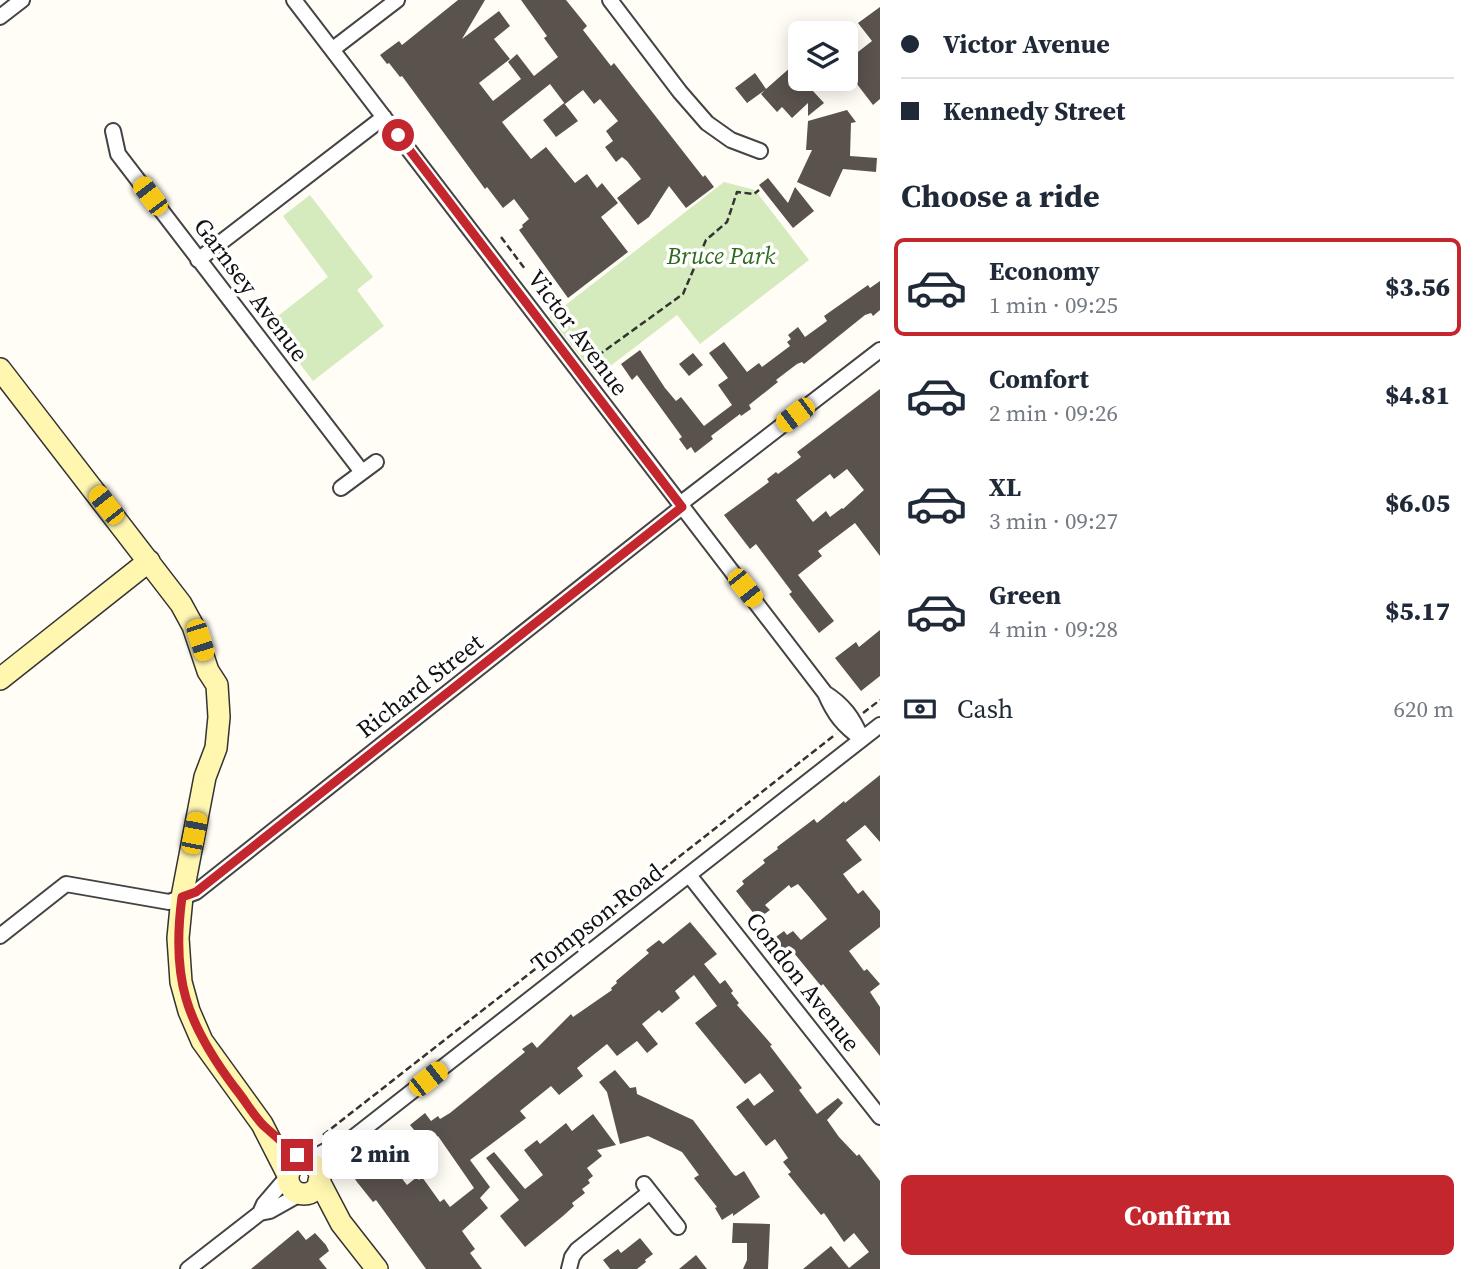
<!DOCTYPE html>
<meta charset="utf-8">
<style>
:root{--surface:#fff;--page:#f6f6f7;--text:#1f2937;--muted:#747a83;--line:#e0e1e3;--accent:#c4262e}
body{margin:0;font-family:"Source Serif 4",serif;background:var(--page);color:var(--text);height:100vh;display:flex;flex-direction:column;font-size:26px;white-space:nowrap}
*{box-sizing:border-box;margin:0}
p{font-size:23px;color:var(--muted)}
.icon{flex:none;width:38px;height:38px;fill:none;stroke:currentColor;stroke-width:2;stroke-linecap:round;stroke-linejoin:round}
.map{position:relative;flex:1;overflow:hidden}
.details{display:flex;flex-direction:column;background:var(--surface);width:595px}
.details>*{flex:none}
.banner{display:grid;align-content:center;height:154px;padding:0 21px;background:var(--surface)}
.buttons{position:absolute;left:788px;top:21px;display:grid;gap:14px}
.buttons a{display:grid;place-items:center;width:70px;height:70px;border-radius:10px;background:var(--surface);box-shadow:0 4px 18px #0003;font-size:35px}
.end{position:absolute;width:32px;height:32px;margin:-16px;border:9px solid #c4262e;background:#fff;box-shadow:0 0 0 4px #fff}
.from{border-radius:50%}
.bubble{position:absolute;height:49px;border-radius:10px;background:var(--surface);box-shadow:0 4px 18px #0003;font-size:23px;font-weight:800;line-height:49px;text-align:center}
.car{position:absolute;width:21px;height:42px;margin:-21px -10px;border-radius:9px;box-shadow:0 0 5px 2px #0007;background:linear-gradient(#f5c518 24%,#345 0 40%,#f5c518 0 76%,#345 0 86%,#f5c518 0)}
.banner b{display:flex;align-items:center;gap:24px;height:66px;font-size:26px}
.banner b+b{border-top:2px solid var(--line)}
.banner i{width:18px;height:18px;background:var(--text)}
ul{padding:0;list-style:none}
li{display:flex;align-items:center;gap:21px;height:98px;margin:0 14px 10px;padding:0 7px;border:4px solid transparent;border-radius:10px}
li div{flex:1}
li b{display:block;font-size:26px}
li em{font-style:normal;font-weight:800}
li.active{border-color:var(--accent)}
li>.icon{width:63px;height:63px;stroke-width:1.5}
h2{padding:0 21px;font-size:32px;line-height:84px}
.pay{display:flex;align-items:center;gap:18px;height:77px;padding:0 21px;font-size:26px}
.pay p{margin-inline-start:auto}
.cta{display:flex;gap:14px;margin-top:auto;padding:14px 21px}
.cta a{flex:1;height:80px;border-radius:10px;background:var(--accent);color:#fff;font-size:28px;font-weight:800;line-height:80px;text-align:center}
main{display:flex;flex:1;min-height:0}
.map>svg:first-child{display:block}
.green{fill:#d5ebbd}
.building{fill:#5a524d;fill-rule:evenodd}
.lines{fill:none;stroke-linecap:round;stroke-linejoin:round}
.street-casing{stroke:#444;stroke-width:18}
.secondary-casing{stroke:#333;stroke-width:24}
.path{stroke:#333;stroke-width:2.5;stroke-dasharray:7 3.5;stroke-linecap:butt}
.street{stroke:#fff;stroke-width:14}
.secondary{stroke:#fff6b0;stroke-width:21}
.route{stroke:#c4262e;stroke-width:9}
.labels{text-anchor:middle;stroke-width:7;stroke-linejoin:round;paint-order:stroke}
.park-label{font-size:24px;font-style:italic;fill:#2f6b1f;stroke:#fff}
.street-label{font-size:24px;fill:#111;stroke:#fff}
</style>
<main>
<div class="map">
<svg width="880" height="1269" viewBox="0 0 880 1269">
<rect width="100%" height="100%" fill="#fffdf5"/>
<path class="green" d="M 724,182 L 755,190 L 809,260 L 700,344 L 677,315 L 596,377 L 550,317 Z
M 310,195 L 373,277 L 357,290 L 384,326 L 313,381 L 269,323 L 328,277 L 283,216 Z"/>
<path class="building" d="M 458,0 L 485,0 L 462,39 L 499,11 L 510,26 L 494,39 L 510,59 L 479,83 L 493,101 L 521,79 L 508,62 L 517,54 L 534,76 L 558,57 L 544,38 L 547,36 L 521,0 L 566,0 L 587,26 L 583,30 L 611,66 L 614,63 L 703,177 L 705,175 L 714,187 L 686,208 L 669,186 L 649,217 L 638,225 L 617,198 L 641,179 L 627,161 L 622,157 L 616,162 L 605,147 L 613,141 L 606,131 L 618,121 L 600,99 L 594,104 L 583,90 L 565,104 L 550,84 L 502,122 L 531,159 L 546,147 L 575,183 L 587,174 L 597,188 L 602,183 L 618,203 L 601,217 L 628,252 L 568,298 L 519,230 L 523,227 L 522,225 L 529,219 L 514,199 L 503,208 L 487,187 L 485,189 L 402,76 L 400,77 L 389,63 L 387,64 L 380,55 L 399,41 L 402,45 Z
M 880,7 L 880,99 L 873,105 L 850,75 L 852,74 L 849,70 L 854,66 L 849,59 L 872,41 L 858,23 Z
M 800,59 L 800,79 L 802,79 L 824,103 L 808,116 L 808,103 L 792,118 L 782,107 L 777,112 L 761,94 L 765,90 L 747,103 L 735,88 L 755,73 L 766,89 Z
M 564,103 L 578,121 L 556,137 L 543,120 Z
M 847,110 L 856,122 L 851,123 L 850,156 L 877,158 L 876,172 L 843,169 L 830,197 L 797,182 L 812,150 L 806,150 L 808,121 Z
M 768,178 L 788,203 L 795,187 L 814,211 L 793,228 L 759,185 Z
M 880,281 L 880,310 L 873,316 L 871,313 L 865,315 L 804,364 L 802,362 L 797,364 L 776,380 L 778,382 L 749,405 L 751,409 L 741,416 L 740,414 L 711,436 L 713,439 L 695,453 L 691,447 L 687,450 L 679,439 L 682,437 L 637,375 L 632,380 L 621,364 L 640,350 L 665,388 L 676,401 L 681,397 L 704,426 L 732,405 L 718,385 L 728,378 L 709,353 L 724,342 L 747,372 L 759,363 L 762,367 L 790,346 L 787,342 L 791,339 L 788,335 L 798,327 L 805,337 L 827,321 L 824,316 L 868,285 L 870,288 Z
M 693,353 L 703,365 L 689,376 L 679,364 Z
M 880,389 L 880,556 L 855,523 L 818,551 L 822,556 L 798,575 L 834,621 L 819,633 L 789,594 L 792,592 L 756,544 L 750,549 L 724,515 L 761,488 L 769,482 L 767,479 L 776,472 L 778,474 L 801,457 L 797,452 ZM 847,469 L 864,490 L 843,509 L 842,508 L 830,517 L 826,511 L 813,522 L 796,500 L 830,474 L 834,479 Z
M 880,630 L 880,676 L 861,691 L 835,658 L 856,642 L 859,647 Z
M 880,775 L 880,842 L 865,825 L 846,840 L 862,860 L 843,874 L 858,894 L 863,890 L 880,911 L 880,927 L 849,951 L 864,971 L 867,969 L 880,984 L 870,992 L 880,1007 L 880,1056 L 823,984 L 821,986 L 789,947 L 783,952 L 773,939 L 784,931 L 787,935 L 793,931 L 801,940 L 827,919 L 810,898 L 798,884 L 791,888 L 789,885 L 765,905 L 770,910 L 758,919 L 736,891 L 744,884 L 742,881 L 765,863 L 763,860 L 778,849 L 777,847 L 814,819 L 817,823 L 844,801 L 845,803 Z
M 690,922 L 717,954 L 704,964 L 720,984 L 725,980 L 733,991 L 731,993 L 739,1003 L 737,1005 L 772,1045 L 770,1046 L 802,1088 L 799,1090 L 817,1114 L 838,1098 L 843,1103 L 827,1120 L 839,1137 L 857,1156 L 859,1154 L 880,1181 L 880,1269 L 803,1269 L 831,1246 L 849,1268 L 869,1252 L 854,1233 L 844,1242 L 824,1213 L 821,1215 L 788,1174 L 791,1172 L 783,1162 L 788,1158 L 775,1139 L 766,1146 L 736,1107 L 748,1098 L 754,1106 L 774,1091 L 760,1073 L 745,1084 L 695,1023 L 717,1006 L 694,975 L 675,991 L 680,998 L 662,1013 L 659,1010 L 642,1024 L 658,1044 L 647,1053 L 637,1041 L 617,1056 L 607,1044 L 577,1068 L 583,1076 L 559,1095 L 551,1086 L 520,1111 L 526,1118 L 470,1160 L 490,1187 L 480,1198 L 488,1208 L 462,1231 L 475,1249 L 470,1253 L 482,1269 L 426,1269 L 376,1200 L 373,1202 L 357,1182 L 351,1173 L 353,1170 L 380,1150 L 407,1185 L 417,1177 L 419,1180 L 422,1177 L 440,1202 L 444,1199 L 450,1207 L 474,1188 L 438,1136 L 426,1144 L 410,1125 L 425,1113 L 431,1121 L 438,1116 L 440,1119 L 450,1113 L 525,1052 L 522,1049 L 532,1042 L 537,1048 L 571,1014 L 573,1017 L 612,990 L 611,988 L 617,983 L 616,981 L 649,953 L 646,950 L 659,940 L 663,944 Z
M 615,1070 L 630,1088 L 636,1087 L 637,1094 L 693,1120 L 734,1175 L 736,1176 L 744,1171 L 760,1197 L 733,1216 L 733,1213 L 722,1220 L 715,1208 L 717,1207 L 694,1178 L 699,1175 L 682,1152 L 648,1136 L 620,1144 L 607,1092 L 599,1082 Z
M 593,1114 L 616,1145 L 597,1150 L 602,1156 L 587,1168 L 593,1176 L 588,1180 L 590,1183 L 582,1189 L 585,1193 L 572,1203 L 574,1206 L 563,1216 L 525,1247 L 500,1216 L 519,1200 L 486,1158 L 494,1152 L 525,1189 L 543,1175 L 524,1150 L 537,1140 L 540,1144 L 566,1123 L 572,1131 Z
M 733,1223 L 770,1224 L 768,1269 L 743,1269 L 747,1260 L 747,1243 L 732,1243 Z
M 298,1230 L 306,1240 L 315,1233 L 326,1245 L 329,1251 L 319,1259 L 327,1269 L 251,1269 Z
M 640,1238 L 653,1254 L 645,1260 L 646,1262 L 637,1269 L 610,1269 L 603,1260 L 618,1249 L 621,1253 Z
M 696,1255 L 707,1269 L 679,1269 Z"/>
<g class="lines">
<defs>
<path id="street" d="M 294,0 L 825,693 C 834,714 843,726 862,739
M 610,0 L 680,92 L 707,123 L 731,140 L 760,151
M 0,17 L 22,0
M 333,49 L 397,0
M 113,131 L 118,154 L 362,472
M 198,260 L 384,117
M 341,488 L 376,462
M 680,504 L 880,350
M 825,693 C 844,705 853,718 862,739
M 689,875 L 880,1117
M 0,936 L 66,884 L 169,902 L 196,892 L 682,507
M 305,1162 L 331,1148 L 341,1147
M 319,1181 L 338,1158 L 341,1147 L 880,725
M 644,1184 L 678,1227
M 260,1213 L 264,1204 L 288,1176
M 188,1269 L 260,1213 L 270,1211 L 302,1193
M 569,1269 L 572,1257 L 577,1250 L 650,1192"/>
<path id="secondary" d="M 0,369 L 181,604 L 193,626 L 208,671 L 217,685 L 219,717 L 216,748 L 205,777 L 182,897 L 178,938 L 181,982 L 189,1011 L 202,1041 L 262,1124 L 288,1175
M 0,679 L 149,561
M288 1178a16 16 0 1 1 32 0a16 16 0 1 1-32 0Z
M 319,1181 L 341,1223 L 377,1269"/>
</defs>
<use href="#street" class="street-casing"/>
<use href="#secondary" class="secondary-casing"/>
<path class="path" d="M 501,237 L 525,269
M 589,362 L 683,294 L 706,240 L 727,222 L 737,192 L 754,194 L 759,190
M 863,713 L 880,700
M 323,1135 L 836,734
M 292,1144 L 298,1140 L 311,1142"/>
<use href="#street" class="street"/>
<use href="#secondary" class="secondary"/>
</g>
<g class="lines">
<path class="route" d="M 297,1155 C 286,1145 275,1136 264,1126 C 253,1115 245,1100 235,1088 C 186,1023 171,978 182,897 L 196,892 L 682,507 L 398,135"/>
</g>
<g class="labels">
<g class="park-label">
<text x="721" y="264">Bruce Park</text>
</g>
<g class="street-label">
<text transform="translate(251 290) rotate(53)" y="8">Garnsey Avenue</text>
<text transform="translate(578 333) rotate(53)" y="8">Victor Avenue</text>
<text transform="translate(420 686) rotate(-38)" y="8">Richard Street</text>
<text transform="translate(597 918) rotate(-38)" y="8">Tompson Road</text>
<text transform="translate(803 982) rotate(52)" y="8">Condon Avenue</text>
</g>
</g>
</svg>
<div class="buttons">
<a><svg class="icon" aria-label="layers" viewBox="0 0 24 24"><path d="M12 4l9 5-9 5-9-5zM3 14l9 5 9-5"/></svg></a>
</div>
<i class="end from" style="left:398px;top:135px"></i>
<i class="end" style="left:297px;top:1155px"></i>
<div class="bubble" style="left:322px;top:1130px;width:116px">2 min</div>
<i class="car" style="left:150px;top:196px;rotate:323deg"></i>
<i class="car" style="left:795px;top:415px;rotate:233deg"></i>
<i class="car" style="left:106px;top:505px;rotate:322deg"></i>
<i class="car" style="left:745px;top:588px;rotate:142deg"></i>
<i class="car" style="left:200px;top:640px;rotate:162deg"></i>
<i class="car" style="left:194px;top:833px;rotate:11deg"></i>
<i class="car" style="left:428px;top:1079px;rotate:52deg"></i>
</div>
<section class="details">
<div class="banner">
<b><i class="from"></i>Victor Avenue</b>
<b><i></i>Kennedy Street</b>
</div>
<h2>Choose a ride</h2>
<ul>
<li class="active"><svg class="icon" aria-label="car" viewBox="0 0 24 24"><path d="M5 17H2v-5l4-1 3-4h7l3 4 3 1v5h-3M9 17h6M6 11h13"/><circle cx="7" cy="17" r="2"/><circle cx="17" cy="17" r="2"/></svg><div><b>Economy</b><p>1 min · 09:25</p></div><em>$3.56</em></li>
<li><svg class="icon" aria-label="car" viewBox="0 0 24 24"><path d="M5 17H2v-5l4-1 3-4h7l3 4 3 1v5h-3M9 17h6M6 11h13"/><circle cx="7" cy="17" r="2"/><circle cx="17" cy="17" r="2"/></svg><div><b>Comfort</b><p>2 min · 09:26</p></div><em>$4.81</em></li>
<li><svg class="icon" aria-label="car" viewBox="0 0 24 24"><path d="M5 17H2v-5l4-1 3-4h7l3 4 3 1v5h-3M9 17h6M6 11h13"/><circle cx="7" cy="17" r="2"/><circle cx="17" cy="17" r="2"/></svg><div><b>XL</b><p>3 min · 09:27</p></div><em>$6.05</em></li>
<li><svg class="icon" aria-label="car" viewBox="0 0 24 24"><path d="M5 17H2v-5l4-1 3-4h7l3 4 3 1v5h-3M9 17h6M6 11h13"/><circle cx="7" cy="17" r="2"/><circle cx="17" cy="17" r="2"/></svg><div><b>Green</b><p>4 min · 09:28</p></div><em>$5.17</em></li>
</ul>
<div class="pay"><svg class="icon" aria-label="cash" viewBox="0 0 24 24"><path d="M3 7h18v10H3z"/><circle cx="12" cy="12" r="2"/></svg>Cash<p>620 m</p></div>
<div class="cta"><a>Confirm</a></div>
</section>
</main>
